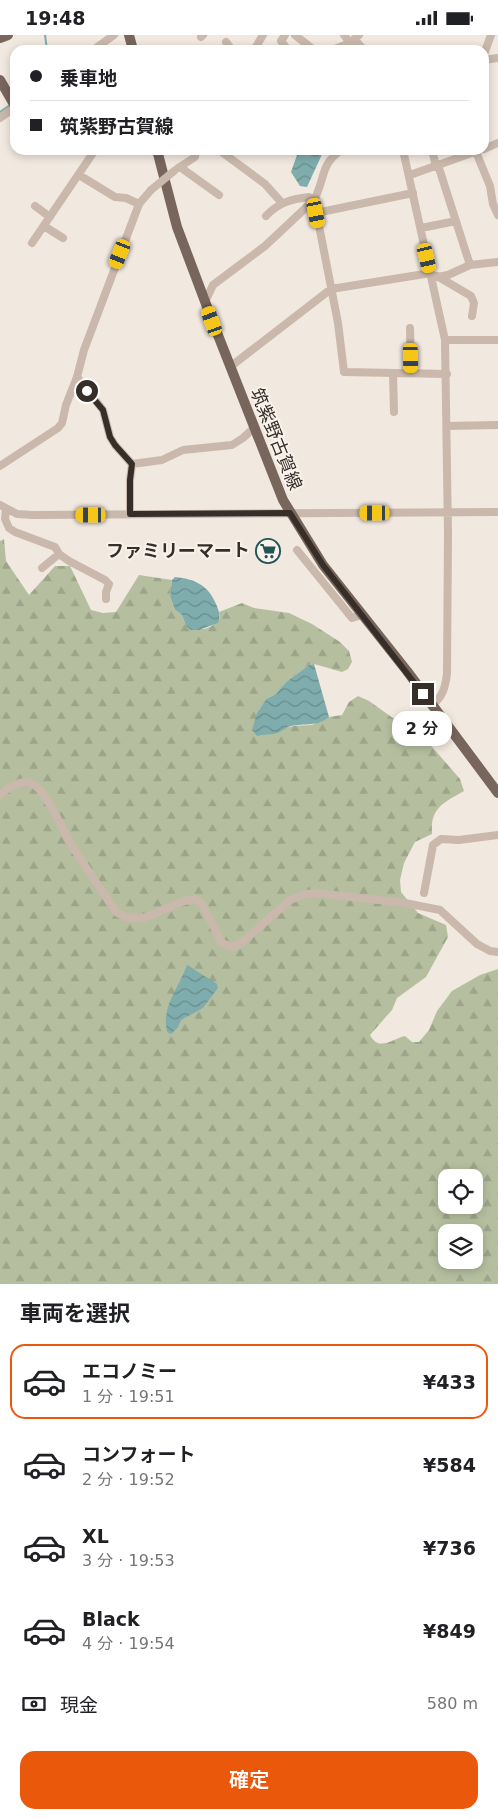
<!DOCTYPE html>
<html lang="ja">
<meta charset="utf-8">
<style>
:root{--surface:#fff;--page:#f2f2f2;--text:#202124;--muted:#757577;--line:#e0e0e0;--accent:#ea580c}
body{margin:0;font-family:"DejaVu Sans","Noto Sans JP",sans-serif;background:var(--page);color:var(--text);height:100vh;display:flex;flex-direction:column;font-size:19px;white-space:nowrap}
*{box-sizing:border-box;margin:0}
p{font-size:16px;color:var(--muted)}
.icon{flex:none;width:28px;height:28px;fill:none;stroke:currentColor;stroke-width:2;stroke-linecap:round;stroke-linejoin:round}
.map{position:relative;height:1249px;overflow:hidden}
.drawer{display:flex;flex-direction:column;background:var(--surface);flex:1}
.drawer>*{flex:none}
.guide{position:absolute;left:10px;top:10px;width:479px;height:110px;border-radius:15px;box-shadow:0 2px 8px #0003;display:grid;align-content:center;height:110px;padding:0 20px;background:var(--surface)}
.controls{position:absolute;left:438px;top:1134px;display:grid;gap:10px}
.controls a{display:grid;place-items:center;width:45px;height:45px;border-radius:10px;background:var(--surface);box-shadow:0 2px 8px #0003;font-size:25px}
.end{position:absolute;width:22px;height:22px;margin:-11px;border:6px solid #372e2a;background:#fff;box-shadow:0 0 0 2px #fff}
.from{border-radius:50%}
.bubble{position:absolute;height:35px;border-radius:15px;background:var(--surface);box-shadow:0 2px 8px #0003;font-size:16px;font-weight:600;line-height:35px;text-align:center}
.car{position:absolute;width:15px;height:30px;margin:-15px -8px;border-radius:6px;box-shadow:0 0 4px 1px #0007;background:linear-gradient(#f5c518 24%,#345 0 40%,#f5c518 0 76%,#345 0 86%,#f5c518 0)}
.guide b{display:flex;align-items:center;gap:18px;height:48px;font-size:19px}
.guide b+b{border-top:1px solid var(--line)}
.guide i{width:12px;height:12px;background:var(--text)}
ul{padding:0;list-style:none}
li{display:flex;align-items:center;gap:15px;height:75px;margin:0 10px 8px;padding:0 10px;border:2px solid transparent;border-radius:15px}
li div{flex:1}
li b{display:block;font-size:19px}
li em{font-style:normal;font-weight:600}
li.selected{border-color:var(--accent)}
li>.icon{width:45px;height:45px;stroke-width:1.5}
h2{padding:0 20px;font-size:22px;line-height:60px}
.pay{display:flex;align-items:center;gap:12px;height:55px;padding:0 20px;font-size:19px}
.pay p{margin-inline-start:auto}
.primary-button{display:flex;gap:10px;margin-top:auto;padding:10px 20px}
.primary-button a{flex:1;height:58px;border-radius:15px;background:var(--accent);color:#fff;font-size:20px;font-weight:600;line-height:58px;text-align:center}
.status{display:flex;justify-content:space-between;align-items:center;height:35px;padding:0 25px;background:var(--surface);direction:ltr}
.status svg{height:14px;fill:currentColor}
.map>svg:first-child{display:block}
.forest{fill:url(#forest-firs);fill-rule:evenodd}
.water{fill:url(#water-waves)}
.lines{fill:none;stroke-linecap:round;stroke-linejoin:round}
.stream{stroke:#7facac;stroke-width:2}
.minor{stroke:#c9b8ab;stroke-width:8}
.major{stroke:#78655c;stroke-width:10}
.minor-bridge{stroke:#c9b8ab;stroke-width:8}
.route{stroke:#372e2a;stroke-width:6}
.labels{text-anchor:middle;stroke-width:4;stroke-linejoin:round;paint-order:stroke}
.street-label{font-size:18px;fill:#372e2a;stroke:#f9f2eb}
.poi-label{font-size:18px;font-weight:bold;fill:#372e2a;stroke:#f9f2eb;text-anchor:end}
</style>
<div class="status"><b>19:48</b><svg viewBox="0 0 49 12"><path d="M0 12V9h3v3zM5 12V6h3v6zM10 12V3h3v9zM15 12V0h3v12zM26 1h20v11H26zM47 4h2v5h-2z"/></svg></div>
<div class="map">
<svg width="498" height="1249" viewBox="0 0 498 1249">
<defs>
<pattern id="forest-firs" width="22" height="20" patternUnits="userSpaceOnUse" patternTransform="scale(1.25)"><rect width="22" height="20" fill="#b5bf9f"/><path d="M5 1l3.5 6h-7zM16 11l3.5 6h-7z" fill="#9ca489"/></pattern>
<pattern id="water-waves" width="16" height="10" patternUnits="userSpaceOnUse" patternTransform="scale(1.25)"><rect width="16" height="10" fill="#7facac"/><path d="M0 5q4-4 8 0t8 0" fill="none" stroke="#698c8c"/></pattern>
</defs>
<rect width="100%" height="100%" fill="#f1e8df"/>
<path class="forest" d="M 4,504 L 6,526 L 29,560 L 55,531 L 70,531 L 91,575 L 103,578 L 116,577 L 139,540 L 172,545 L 170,561 L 175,575 L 182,580 L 186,591 C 201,596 210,596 220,583 L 219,577 L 242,568 L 254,573 L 289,578 L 312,589 L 340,607 L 349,616 L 352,627 L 348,634 L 342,637 L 314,629 L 309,630 L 286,647 L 276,659 L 266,664 L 257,678 L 267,698 L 277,698 L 282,694 L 293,691 L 312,690 L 329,682 L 342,680 L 349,667 L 358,661 L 369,666 L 407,693 L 424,685 L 429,696 L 427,706 L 460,744 L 464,756 C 443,768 430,773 432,799 L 415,807 L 404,828 L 400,845 L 401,857 L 418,878 L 446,890 L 448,902 L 426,942 L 397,963 L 392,975 L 370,1000 C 379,1017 392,1004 405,1001 L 412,1007 L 419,1007 L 429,995 L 437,976 L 452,956 L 480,940 L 498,934 L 498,1249 L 0,1249 L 0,506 ZM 446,1142 L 474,1142 L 474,1170 L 446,1170 ZM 446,1198 L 474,1198 L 474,1225 L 446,1225 Z"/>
<path class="water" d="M 297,115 L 324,115 L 307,152 L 300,151 L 291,137 L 297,120 Z
M 175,542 C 195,544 208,550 216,569 C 219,576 221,581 218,588 L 199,595 L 191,595 L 186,591 L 182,580 L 175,575 L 170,561 L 172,545 Z
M 314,629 L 329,682 C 317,692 305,688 291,691 C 285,693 281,697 277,698 C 272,700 263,699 257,701 L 252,695 L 257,678 L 266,664 L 276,659 L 286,647 L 309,630 Z
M 187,930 L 217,949 L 218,953 L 203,973 L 181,985 L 178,992 L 171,999 L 167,997 C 161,971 179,953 187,930 Z"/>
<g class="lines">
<path class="stream" d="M 45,0 L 47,15
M 0,77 L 10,70"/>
<path class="minor" d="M 285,0 L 281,6 L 288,15
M 295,0 L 314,15
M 344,0 L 355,15
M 201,2 L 203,0
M 354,4 L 364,15
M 226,7 L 232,15
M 93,15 L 114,0
M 254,15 L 263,0
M 332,15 L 350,8 L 359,0
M 484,19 L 491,0
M 484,25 L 498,23
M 0,83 L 15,72
M 484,114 L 498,108
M 219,115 L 265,149 L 282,168
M 341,115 C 319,131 326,143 314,165 L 338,288 L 344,337 L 447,339
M 403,115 L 445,305 L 448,498 L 447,639 C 445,653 443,662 431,671
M 432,115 L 436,131
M 476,117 L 490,151 L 493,169 L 498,180
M 180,132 L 219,160
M 178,133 L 195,122 L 196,115
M 79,140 L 115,162 L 126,163 L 139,169
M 410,140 L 438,130
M 35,171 L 50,182
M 316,178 L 413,158
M 44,191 L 63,203
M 421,193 L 456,186
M 32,208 L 95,115
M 470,230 L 498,227
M 437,241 L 471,261 L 474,268 L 472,281
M 432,243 L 448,240 L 470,230 L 438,130 L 480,115
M 205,267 L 213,250 L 265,211 L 314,165 L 309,162 C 291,164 278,168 266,181
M 410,293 L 411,338
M 445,305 L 498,305
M 230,332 L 331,254 L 431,238
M 393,338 L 394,377
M 77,342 L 103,375 L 110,402 L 115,410 L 132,429
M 447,391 L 498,390
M 0,431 L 58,393 L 62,388 L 66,370 L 77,342 L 84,315 L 139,169 L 151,155
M 0,470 L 17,479 L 33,480 L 498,477
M 6,474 L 5,484 L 9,493 L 15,497 L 55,512 L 59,519 L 69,526 L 105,545 L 109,549 L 106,557 L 106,564
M 130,479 L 130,445 L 132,429 L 162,425 L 183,415 L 232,410 L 243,403 L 254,393
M 297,515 L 352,583 L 362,580
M 42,533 L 59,519
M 0,760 C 8,753 20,744 31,748 C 46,754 62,795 71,809 C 85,832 101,854 116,877 C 138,892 155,878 176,869 C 182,866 189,865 195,864 L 202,869 L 222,908 L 233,912 L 240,909 L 290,865 L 306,859 L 317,858 L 405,868 L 440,875 L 477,909 L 490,916 L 498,917
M 424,858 L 433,810 L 441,804 L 459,805 L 498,800"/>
<path class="major" d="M 129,0 L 133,15
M 0,3 L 8,0
M 0,45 L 15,71
M 157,115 L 177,192 L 212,285 L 283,465 L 323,530 L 407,636 L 498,758"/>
<path class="minor-bridge" d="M 151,155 L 174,136"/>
</g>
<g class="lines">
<path class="route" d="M 87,356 L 103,375 L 110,402 L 115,410 L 132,429 L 130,445 L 130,479 L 290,478 L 323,530 L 423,659"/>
</g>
<defs>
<symbol id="supermarket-ring" viewBox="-11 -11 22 22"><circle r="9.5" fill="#f9f2eb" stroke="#225456" stroke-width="1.5"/><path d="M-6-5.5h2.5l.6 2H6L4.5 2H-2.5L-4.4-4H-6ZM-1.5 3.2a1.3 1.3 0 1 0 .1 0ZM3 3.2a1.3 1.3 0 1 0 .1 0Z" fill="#225456"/></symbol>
</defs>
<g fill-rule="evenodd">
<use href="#supermarket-ring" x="254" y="502" width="28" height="28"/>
</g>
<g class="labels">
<g class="street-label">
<text transform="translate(276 404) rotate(68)" y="6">筑紫野古賀線</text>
</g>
<g class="poi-label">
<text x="250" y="522">ファミリーマート</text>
</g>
</g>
</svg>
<div class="controls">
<a><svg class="icon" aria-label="locate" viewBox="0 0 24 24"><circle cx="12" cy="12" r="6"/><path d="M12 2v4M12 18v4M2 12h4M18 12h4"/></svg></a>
<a><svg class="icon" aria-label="layers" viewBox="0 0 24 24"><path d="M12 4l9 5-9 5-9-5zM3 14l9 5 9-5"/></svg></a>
</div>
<i class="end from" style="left:87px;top:356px"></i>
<i class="end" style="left:423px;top:659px"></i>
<div class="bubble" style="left:392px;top:676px;width:60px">2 分</div>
<i class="car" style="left:316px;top:178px;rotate:169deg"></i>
<i class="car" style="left:120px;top:219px;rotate:202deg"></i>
<i class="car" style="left:427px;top:223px;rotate:167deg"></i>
<i class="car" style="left:212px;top:286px;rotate:340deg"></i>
<i class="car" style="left:411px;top:323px;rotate:179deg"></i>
<i class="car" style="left:375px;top:478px;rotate:270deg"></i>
<i class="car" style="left:91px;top:480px;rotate:270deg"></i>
<div class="guide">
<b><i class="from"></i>乗車地</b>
<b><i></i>筑紫野古賀線</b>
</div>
</div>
<section class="drawer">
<h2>車両を選択</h2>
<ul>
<li class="selected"><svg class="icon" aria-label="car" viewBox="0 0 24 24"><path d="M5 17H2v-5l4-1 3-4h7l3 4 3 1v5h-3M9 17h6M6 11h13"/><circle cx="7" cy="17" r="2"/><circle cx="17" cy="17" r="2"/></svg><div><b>エコノミー</b><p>1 分 · 19:51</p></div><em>¥433</em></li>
<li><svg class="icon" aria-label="car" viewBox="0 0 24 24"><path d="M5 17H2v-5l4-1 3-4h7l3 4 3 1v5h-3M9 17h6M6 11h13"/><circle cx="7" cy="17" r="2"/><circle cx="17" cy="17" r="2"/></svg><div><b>コンフォート</b><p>2 分 · 19:52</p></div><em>¥584</em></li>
<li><svg class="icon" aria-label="car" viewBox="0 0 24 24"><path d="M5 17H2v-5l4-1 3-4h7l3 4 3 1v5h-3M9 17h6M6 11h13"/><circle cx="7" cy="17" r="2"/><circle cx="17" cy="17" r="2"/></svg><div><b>XL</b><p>3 分 · 19:53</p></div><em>¥736</em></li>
<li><svg class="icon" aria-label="car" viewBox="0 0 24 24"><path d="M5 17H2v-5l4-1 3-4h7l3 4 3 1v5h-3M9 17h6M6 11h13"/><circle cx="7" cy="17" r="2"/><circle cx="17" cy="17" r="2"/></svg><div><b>Black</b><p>4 分 · 19:54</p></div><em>¥849</em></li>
</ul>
<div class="pay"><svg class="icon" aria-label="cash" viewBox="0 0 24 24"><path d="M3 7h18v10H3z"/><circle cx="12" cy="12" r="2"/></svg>現金<p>580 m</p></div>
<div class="primary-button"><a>確定</a></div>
</section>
